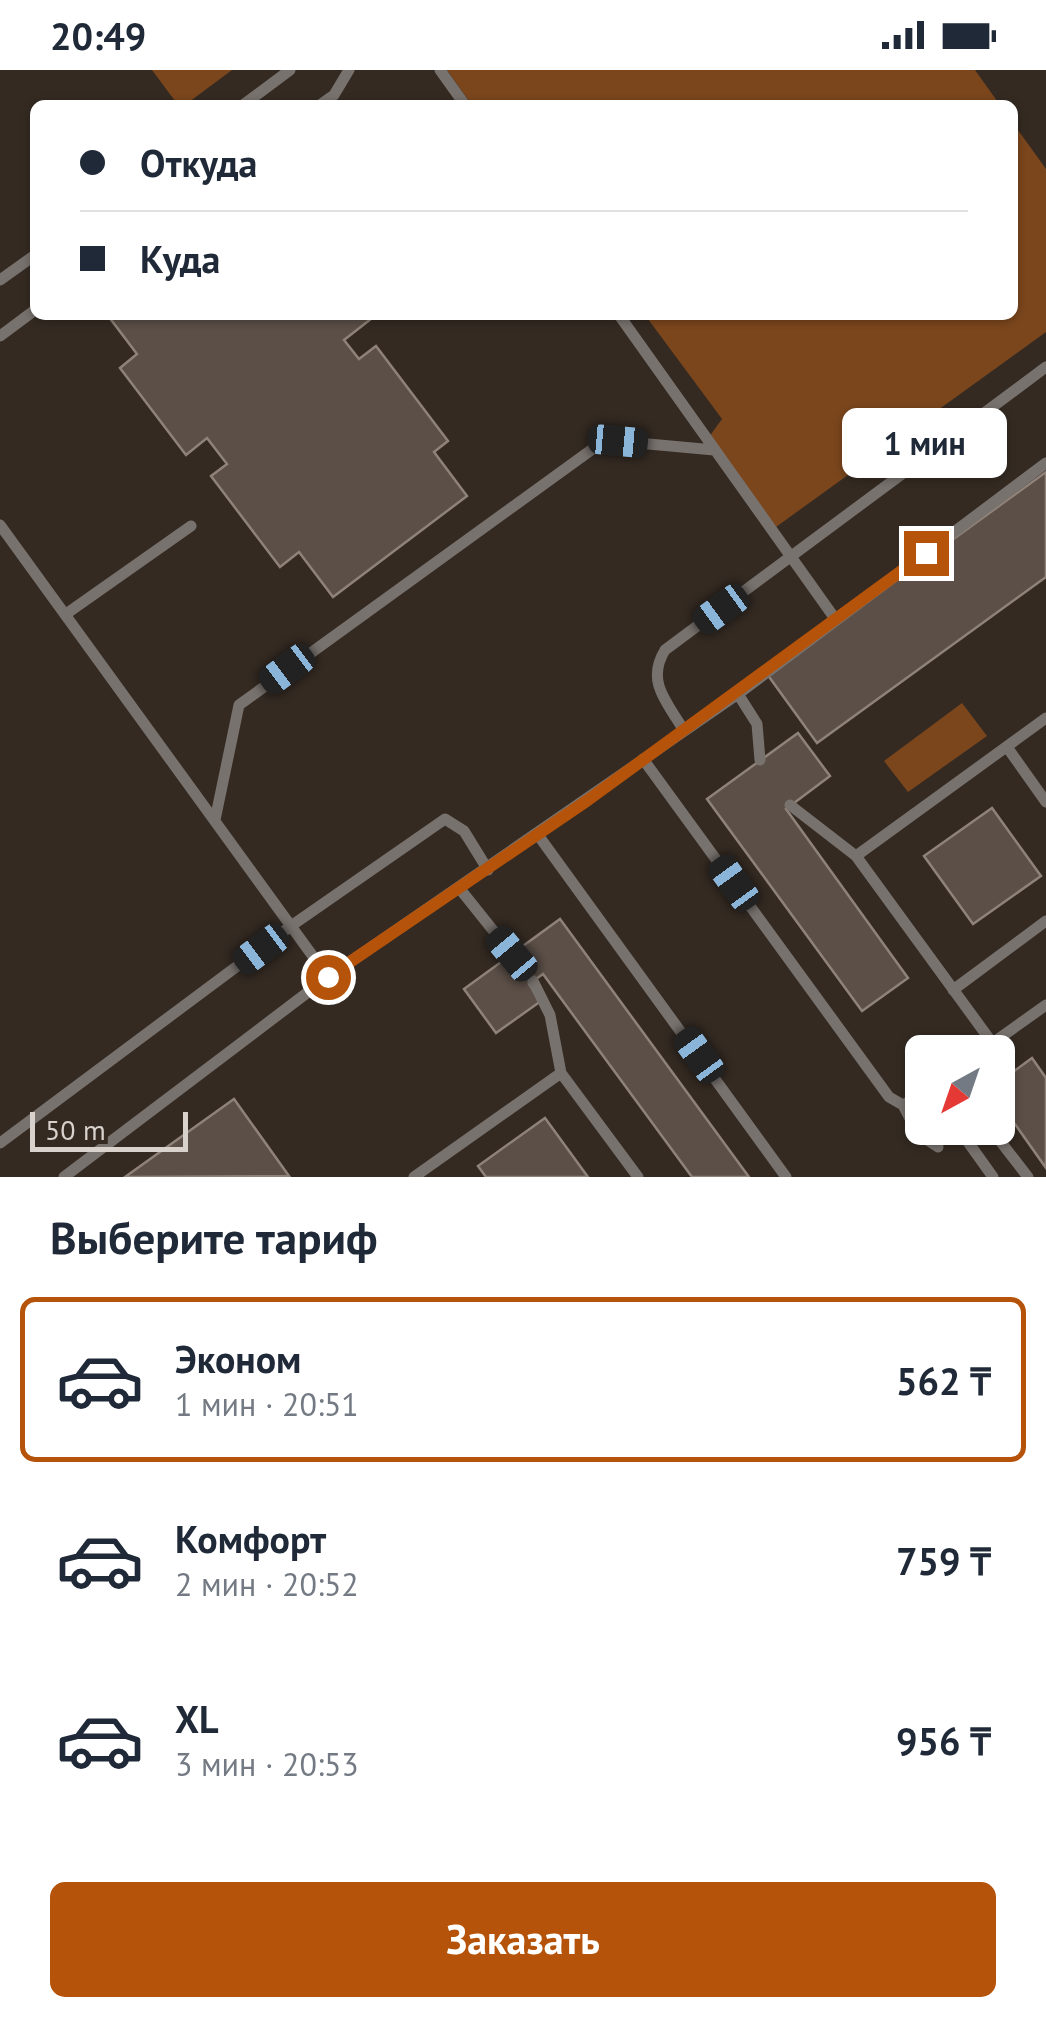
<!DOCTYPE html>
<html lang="ru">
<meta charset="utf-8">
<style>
:root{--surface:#fff;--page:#f6f6f7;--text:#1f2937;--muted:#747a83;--line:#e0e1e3;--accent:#b45309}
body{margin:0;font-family:"PT Sans",sans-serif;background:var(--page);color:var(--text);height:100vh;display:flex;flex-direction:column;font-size:38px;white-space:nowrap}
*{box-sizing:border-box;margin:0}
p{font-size:32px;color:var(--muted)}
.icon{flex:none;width:55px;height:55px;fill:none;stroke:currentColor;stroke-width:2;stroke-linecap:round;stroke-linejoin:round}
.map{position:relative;height:1107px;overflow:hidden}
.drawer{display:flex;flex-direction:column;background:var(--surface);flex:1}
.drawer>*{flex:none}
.banner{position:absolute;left:30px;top:30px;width:988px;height:220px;border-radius:15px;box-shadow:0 2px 8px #0004;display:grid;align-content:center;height:220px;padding:0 50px;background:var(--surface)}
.needle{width:65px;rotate:220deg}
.fabs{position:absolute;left:905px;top:965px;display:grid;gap:20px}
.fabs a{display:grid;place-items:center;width:110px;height:110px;border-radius:15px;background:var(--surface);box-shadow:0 2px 8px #0004;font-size:50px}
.scale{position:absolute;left:30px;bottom:25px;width:158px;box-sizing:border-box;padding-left:10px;border:5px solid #d8d1cc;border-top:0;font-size:28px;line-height:35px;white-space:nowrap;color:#d8d1cc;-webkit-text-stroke:8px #342a22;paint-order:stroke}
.end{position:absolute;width:45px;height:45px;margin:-22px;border:12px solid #b45309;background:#fff;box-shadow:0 0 0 5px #fff}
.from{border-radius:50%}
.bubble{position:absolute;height:70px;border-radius:15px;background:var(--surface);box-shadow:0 2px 8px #0004;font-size:32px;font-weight:700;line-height:70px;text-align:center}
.car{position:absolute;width:30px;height:60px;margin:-30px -15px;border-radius:12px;box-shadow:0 0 8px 2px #0007;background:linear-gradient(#222 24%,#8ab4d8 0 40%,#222 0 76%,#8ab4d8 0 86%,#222 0)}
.banner b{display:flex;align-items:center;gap:35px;height:95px;font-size:38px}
.banner b+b{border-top:2px solid var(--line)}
.banner i{width:25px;height:25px;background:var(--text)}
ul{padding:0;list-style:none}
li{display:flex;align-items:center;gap:30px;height:165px;margin:0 20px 15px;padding:0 30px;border:5px solid transparent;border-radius:15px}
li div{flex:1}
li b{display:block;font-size:38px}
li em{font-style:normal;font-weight:700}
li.selected{border-color:var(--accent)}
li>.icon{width:90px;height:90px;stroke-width:1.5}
h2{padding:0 50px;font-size:45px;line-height:120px}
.cta{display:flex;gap:20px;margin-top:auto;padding:20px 50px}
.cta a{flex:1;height:115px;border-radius:15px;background:var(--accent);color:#fff;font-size:40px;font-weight:700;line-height:115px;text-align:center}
.status{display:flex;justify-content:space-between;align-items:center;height:70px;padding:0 50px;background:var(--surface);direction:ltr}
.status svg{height:28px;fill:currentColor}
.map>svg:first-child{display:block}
.green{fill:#7b461c}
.building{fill:#5b4f47;stroke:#8f8279;stroke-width:2.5}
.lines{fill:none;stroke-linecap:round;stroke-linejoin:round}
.service{stroke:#78726e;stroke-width:11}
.route{stroke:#b45309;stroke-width:12}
</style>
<div class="status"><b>20:49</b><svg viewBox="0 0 49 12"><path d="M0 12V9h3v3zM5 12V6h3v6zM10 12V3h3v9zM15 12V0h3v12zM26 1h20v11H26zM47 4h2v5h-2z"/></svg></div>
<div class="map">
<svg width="1046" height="1107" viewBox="0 0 1046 1107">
<rect width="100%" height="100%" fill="#342a22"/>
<path class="green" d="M 152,0 L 232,0 L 185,35 L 178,35 Z
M 447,0 L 975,0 L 1000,35 L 472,35 Z
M 1013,53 L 1046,99 L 1046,262 L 776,457 L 709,367 L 722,349 L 645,245 L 1012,245 Z
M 962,633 L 987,666 L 908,722 L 884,691 Z"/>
<path class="building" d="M 112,245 L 367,245 L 371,249 L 344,270 L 359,289 L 376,276 L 448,371 L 434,382 L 467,426 L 333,527 L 299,482 L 280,497 L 211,406 L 227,394 L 207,368 L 186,385 L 120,298 L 137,284 L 109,247 Z
M 1046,402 L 1046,507 L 817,673 L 767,604 Z
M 798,663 L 830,706 L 786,739 L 908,908 L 862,941 L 707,729 Z
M 992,738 L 1041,806 L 973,854 L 924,786 Z
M 560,849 L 749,1107 L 692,1107 L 543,904 L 529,914 L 541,931 L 496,963 L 464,919 Z
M 1032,988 L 1046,1008 L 1046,1098 L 998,1030 L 998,1013 Z
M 234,1029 L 289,1106 L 125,1107 Z
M 545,1048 L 588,1107 L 486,1107 L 478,1096 Z"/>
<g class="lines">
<path class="service" d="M 440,0 L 465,35
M 243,35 L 290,0
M 320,35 L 334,25 L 349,0
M 0,210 L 35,185
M 619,245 L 836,550
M 0,266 L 35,240
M 0,455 L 328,907
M 66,544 L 191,456
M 738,624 L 757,654 L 760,690
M 683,659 C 666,631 646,611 665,580 L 1046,297
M 1007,677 L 1046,732
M 643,689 L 889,1027 L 903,1035 L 922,1024
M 790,735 L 856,786
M 215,750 L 239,635 L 605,370 L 714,380
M 538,765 L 786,1107
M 460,819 L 512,884
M 533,911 L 550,945 L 561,1003
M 953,920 L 1046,851
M 993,974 L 856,786 L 1046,648
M 980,982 L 1046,935
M 903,1035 L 918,1064 L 938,1077
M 958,1058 L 993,1107
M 990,1058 L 1028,1107
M 0,1073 L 291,856 L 445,749 L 464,761 L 488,800
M 64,1107 L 328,907 L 738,624 L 1046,393
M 414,1107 L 561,1003 L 638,1107"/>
</g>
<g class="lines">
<path class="route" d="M 328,907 L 588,730 L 926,483"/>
</g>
</svg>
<div class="fabs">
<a><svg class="needle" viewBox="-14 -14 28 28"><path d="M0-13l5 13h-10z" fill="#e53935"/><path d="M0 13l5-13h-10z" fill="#747a83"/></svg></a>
</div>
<div class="scale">50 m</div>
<i class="end from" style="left:328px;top:907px"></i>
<i class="end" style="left:926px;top:483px"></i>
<div class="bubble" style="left:842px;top:338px;width:165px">1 мин</div>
<i class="car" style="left:618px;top:371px;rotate:95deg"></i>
<i class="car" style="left:721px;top:539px;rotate:234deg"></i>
<i class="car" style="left:287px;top:599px;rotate:233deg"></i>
<i class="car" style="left:734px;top:813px;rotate:324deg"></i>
<i class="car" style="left:261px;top:879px;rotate:233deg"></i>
<i class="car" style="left:512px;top:884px;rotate:320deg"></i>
<i class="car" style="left:699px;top:985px;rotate:324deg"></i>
<div class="banner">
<b><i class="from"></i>Откуда</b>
<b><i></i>Куда</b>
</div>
</div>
<section class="drawer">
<h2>Выберите тариф</h2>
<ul>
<li class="selected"><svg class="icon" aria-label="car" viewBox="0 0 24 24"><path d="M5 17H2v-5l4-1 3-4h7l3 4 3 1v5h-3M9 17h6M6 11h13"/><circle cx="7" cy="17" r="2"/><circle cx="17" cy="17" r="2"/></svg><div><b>Эконом</b><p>1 мин · 20:51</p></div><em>562 ₸</em></li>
<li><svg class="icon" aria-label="car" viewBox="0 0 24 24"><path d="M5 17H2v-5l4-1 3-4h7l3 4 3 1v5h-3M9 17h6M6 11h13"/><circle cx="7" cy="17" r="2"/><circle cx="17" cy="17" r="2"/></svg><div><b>Комфорт</b><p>2 мин · 20:52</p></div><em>759 ₸</em></li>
<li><svg class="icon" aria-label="car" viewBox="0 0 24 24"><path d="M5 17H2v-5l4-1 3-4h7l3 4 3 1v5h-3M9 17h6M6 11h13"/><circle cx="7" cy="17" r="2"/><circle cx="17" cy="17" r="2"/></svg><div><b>XL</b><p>3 мин · 20:53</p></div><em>956 ₸</em></li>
</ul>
<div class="cta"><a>Заказать</a></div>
</section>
